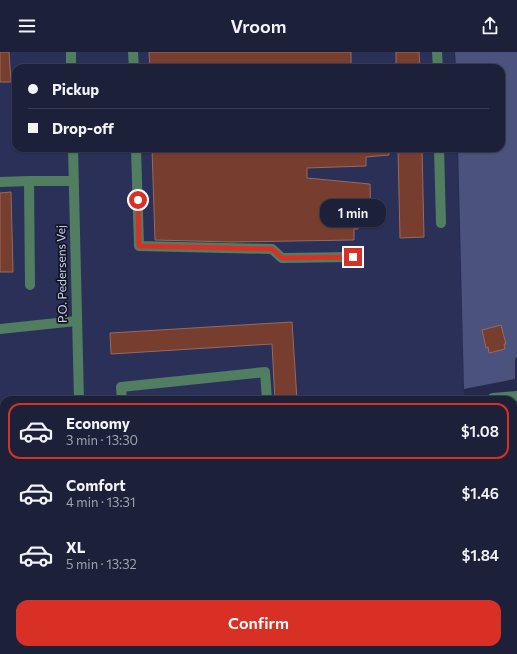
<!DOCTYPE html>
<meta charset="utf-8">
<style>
:root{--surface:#1c2039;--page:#252841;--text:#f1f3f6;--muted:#a0a3ae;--line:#3a3e53;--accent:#d93025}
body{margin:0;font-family:Commissioner,sans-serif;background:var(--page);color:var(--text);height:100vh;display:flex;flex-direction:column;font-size:15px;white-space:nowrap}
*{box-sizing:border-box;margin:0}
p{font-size:13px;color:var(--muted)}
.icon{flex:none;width:22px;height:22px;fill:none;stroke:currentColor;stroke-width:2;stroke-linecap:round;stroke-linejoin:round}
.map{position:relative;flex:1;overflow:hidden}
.sheet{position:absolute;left:0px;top:344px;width:517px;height:258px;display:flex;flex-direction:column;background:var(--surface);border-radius:12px 12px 0 0;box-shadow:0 1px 3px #0004,0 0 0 1px var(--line)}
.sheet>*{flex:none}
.hud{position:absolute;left:12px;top:12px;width:493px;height:88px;border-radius:12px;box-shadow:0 1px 3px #0004,0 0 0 1px var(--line);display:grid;align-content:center;height:88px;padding:0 16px;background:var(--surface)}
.end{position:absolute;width:18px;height:18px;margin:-9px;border:5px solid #d93025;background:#fff;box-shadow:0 0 0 2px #fff}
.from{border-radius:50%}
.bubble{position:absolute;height:28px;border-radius:12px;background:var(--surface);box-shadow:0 1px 3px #0004,0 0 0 1px var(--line);font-size:13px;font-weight:600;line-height:28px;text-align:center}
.hud b{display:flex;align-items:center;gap:14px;height:38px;font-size:15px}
.hud b+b{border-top:1px solid var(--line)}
.hud i{width:10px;height:10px;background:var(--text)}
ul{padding:7px 0 0;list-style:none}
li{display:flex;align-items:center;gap:12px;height:56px;margin:0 8px 6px;padding:0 8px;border:2px solid transparent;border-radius:12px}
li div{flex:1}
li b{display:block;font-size:15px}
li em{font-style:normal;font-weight:600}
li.on{border-color:var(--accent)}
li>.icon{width:36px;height:36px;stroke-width:1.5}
.cta{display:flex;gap:8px;margin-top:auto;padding:8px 16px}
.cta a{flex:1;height:46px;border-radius:12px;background:var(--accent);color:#fff;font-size:16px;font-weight:600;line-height:46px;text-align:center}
header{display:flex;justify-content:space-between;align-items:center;height:52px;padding:0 16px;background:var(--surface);font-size:18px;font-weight:600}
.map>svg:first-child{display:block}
.built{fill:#2b3059}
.green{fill:#4a527d}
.forest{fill:#464e80}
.building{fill:#773e2f;stroke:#986a5e}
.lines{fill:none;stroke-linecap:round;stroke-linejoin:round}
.path{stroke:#646986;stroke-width:2;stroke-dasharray:2 2;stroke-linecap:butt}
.minor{stroke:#517d61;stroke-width:10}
.route{stroke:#d93025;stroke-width:5}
.labels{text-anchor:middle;stroke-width:3.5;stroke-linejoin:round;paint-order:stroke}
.street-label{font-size:12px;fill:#cdd2e8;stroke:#121424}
</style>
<header><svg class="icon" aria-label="menu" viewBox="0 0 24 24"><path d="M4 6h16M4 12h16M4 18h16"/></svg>Vroom<svg class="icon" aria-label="share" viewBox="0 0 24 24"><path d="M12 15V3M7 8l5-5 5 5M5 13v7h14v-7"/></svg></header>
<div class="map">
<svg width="517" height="602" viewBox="0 0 517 602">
<rect width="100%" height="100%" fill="#252a4c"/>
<path class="built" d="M 0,0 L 454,0 L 455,16 L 16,16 L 16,96 L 457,96 L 464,348 L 4,348 L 4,571 L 0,572 Z"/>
<path class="green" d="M 455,0 L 517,0 L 517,305 L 515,307 L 515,327 L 464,337 L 458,96 L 501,96 L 501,16 L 456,16 Z
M 517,560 L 517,602 L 467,602 L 466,598 L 513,598 L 513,561 Z
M 138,598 L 224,598 L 224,602 L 98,602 Z
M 253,598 L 414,598 L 373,602 L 253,602 Z"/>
<path class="forest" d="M 513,438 L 517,438 L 517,520 L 513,521 Z"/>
<path class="building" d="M 0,0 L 9,0 L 11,30 L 0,30 Z
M 149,0 L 351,0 L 351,16 L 150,16 Z
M 396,0 L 419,0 L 420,16 L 396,16 Z
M 152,96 L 389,96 L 389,103 L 366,105 L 366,114 L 307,116 L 307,126 L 370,132 L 371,168 L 358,170 L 358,177 L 354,177 L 354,188 L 232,190 L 155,188 Z
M 398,96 L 422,96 L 424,185 L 400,186 Z
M 11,140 L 13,220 L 0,220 L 0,141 Z
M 292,270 L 297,348 L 275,348 L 272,292 L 111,302 L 110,281 Z
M 501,273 L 506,292 L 504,292 L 505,297 L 489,301 L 488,295 L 486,296 L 482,278 Z"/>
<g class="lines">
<path class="path" d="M 513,469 L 517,464
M 489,598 L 490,602
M 62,602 L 99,598"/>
<path class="minor" d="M 71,0 L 71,16
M 133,0 L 134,16
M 437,0 L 438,16
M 73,96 L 79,348
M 136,96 L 139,194 L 272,197 L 282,206 L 353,205
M 439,96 L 441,171
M 29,129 L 74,129
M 0,130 L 29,129 L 30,233
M 0,277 L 76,269
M 122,348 L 121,335 L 265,320 L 267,348
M 493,348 L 493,346 L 517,344
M 513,539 L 517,539
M 513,568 L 517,581
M 0,590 L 4,590
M 243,598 L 243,602"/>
</g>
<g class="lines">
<path class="route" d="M 138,148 L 139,194 L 272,197 L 282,206 L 353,205"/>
</g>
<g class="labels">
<g class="street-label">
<text transform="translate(62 222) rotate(-91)" y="4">P.O. Pedersens Vej</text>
</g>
</g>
</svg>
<i class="end from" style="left:138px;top:148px"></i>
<i class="end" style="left:353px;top:205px"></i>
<div class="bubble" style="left:320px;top:147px;width:66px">1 min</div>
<div class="hud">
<b><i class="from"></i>Pickup</b>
<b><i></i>Drop-off</b>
</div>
<section class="sheet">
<ul>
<li class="on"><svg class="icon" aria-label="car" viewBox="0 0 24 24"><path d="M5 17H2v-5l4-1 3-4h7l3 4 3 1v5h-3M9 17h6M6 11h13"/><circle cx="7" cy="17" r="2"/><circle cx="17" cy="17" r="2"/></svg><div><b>Economy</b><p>3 min · 13:30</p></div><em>$1.08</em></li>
<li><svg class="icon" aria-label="car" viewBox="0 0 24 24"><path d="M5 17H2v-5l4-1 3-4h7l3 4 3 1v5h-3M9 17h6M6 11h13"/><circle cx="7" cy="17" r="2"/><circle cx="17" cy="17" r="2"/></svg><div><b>Comfort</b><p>4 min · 13:31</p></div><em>$1.46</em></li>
<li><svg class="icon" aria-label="car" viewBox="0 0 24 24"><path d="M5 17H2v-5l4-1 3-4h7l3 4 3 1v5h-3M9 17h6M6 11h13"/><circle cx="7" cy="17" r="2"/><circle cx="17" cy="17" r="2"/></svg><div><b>XL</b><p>5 min · 13:32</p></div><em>$1.84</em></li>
</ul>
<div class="cta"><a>Confirm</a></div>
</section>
</div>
